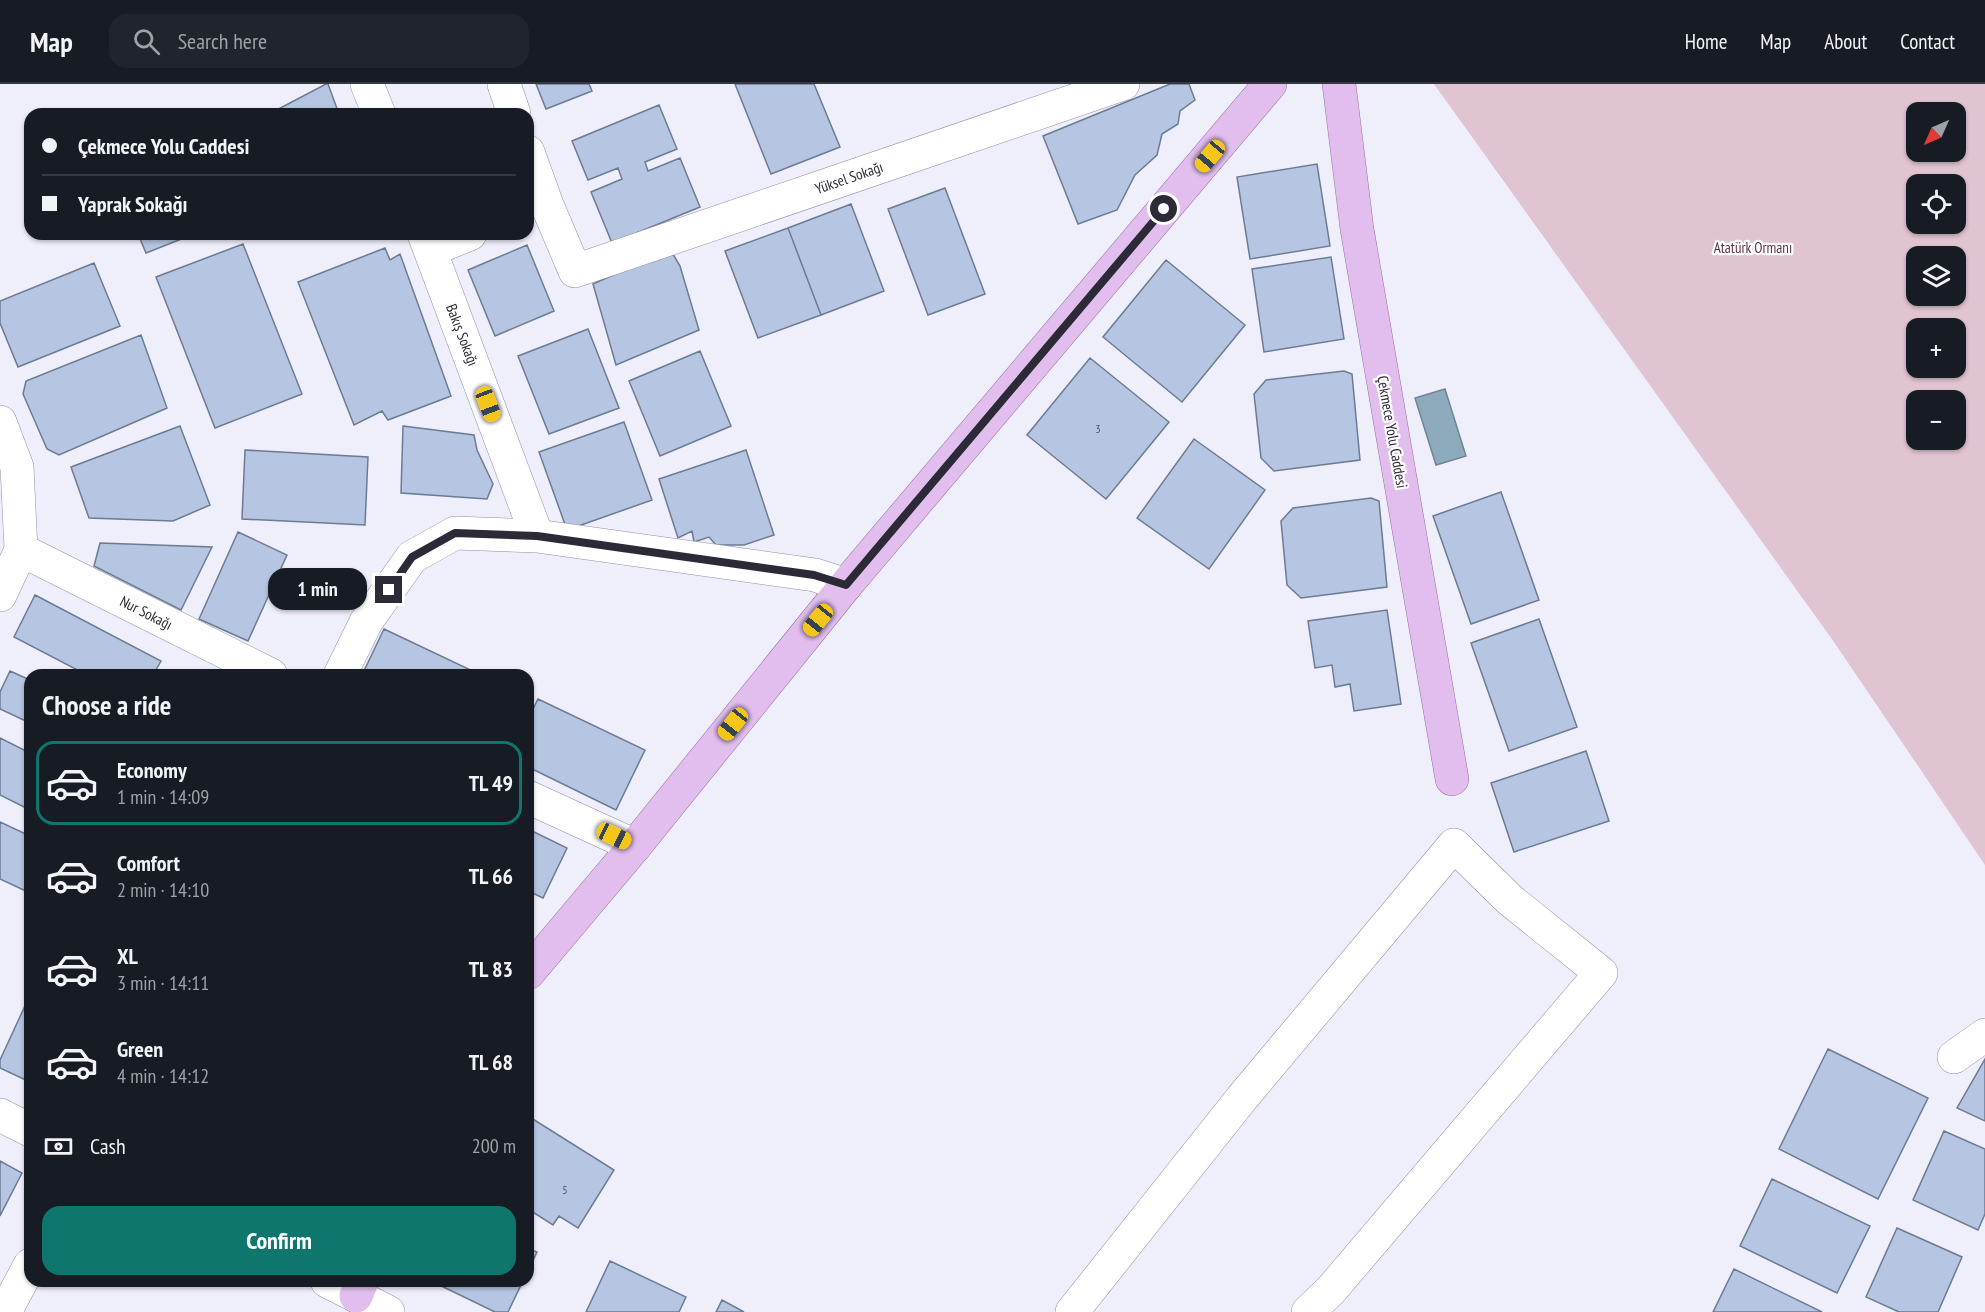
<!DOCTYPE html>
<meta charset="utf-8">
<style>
:root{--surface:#171b24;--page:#20242c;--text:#f1f3f6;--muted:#9ea1a6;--line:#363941;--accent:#0f766e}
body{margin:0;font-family:"PT Sans Narrow",sans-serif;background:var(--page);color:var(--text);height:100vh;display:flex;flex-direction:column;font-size:22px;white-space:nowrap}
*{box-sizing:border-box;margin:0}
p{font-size:20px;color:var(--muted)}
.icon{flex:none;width:33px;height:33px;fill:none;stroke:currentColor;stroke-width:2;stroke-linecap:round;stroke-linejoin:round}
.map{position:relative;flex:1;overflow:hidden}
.drawer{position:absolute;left:24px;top:585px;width:510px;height:618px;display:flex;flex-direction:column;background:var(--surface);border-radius:18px;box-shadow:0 2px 4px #0004}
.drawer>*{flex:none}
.top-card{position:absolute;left:24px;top:24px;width:510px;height:132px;border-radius:18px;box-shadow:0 2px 4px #0004;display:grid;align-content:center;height:132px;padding:0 18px;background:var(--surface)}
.needle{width:39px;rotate:225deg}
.controls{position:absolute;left:1906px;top:18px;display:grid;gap:12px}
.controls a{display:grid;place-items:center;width:60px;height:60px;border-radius:12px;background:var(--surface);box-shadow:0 2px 4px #0004;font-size:30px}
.end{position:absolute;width:27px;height:27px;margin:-14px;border:8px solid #2b2a36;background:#fff;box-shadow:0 0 0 3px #fff}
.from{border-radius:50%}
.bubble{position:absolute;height:42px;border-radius:18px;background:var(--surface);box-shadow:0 2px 4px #0004;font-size:20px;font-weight:800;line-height:42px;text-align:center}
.car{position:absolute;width:18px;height:36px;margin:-18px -9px;border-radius:8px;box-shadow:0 0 4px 2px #0007;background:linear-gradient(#f5c518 24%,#345 0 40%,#f5c518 0 76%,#345 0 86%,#f5c518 0)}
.top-card b{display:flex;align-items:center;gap:21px;height:57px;font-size:22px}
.top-card b+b{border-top:2px solid var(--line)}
.top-card i{width:15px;height:15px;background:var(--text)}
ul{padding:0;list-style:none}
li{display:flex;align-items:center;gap:18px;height:84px;margin:0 12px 9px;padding:0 6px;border:3px solid transparent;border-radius:18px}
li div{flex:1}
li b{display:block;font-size:22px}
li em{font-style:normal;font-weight:800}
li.on{border-color:var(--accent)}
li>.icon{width:54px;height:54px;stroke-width:1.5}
h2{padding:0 18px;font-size:27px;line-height:72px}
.pay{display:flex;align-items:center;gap:15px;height:66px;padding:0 18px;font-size:22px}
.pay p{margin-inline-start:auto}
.primary-button{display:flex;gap:12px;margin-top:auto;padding:12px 18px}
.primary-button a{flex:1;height:69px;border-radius:18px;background:var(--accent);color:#fff;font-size:24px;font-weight:800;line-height:69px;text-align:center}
header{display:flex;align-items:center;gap:36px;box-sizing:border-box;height:84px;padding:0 30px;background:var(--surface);border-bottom:2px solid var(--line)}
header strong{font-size:28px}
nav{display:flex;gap:33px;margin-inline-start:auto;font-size:21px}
.search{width:420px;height:54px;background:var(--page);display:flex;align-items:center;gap:15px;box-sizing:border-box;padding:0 21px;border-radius:18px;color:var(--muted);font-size:22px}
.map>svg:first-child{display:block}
.green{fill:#e0c4d2;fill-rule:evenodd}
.water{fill:#8dabbc;stroke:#708494;stroke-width:1.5}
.building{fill:#b6c6e2;stroke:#6c7b94;stroke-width:1.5}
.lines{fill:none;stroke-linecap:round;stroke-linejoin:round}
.minor-casing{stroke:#918eab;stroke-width:34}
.major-casing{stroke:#956ea6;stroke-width:34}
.minor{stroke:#fff;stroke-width:33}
.major{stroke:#e2beee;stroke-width:33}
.route{stroke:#2b2a36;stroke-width:8}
.labels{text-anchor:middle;stroke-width:4.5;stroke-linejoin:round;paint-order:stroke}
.number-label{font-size:12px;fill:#4e5161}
.street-label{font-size:15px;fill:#2b2a36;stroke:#fff}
.park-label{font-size:15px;fill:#5e334c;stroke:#fff}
</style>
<header>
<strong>Map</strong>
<div class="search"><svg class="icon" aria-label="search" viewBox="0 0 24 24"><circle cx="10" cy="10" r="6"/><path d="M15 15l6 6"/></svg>Search here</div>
<nav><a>Home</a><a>Map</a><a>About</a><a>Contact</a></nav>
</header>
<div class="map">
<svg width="1985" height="1228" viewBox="0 0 1985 1228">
<rect width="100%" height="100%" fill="#efeefb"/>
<path class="green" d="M 1434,0 L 1985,0 L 1985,781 L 1834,558 ZM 1917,28 L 1956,28 L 1956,68 L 1917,68 ZM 1917,100 L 1956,100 L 1956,140 L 1917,140 ZM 1917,172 L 1956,172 L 1956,212 L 1917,212 ZM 1917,244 L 1956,244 L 1956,284 L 1917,284 ZM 1917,316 L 1956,316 L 1956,356 L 1917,356 Z"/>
<path class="water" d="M 1445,305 L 1466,372 L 1436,381 L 1415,314 Z"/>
<path class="building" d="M 326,0 L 328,0 L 339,30 L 269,30 Z
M 536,0 L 589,0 L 592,7 L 546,25 Z
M 735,0 L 814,0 L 840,63 L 771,90 Z
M 1170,0 L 1189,0 L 1195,16 L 1180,27 L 1178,40 L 1162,50 L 1157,71 L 1135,91 L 1117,126 L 1078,140 L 1043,52 Z
M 659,21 L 677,65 L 645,78 L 648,87 L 680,74 L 700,123 L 612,159 L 591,108 L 622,95 L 618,84 L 588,96 L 572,57 Z
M 1317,80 L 1330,162 L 1250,175 L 1237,93 Z
M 945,104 L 985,210 L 928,231 L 888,125 Z
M 851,120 L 884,207 L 821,231 L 788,144 Z
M 788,144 L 821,231 L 758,254 L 725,167 Z
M 138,150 L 194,150 L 146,169 Z
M 243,160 L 302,310 L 215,344 L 156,193 Z
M 527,161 L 554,227 L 495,252 L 468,186 Z
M 385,164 L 390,176 L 400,170 L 451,312 L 388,336 L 382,327 L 354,341 L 298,198 Z
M 663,169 L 673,170 L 680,182 L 699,246 L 616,281 L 593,200 Z
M 1331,173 L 1344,255 L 1264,268 L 1252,185 Z
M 1166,176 L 1245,241 L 1182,318 L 1103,253 Z
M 94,179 L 120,242 L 18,283 L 0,239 L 0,217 Z
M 588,245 L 619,324 L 549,350 L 518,272 Z
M 141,251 L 167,324 L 59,371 L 47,365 L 23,310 L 26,297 Z
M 700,267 L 731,342 L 660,372 L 629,297 Z
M 1090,274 L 1169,338 L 1106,415 L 1027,351 Z
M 1344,287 L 1352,290 L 1360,376 L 1274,387 L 1261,374 L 1254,310 L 1266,296 Z
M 624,338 L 652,416 L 567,446 L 539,368 Z
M 180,342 L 210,421 L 173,437 L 89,434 L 71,383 Z
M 403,342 L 474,351 L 477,366 L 493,400 L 487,415 L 401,409 Z
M 1194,355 L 1265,406 L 1209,485 L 1137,434 Z
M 245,366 L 368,373 L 365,441 L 242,435 Z
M 746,366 L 774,451 L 744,461 L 716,461 L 709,453 L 694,458 L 692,447 L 678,454 L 659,395 Z
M 1501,408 L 1539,516 L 1471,540 L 1433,432 Z
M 1371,414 L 1379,417 L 1387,503 L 1301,514 L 1287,501 L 1281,437 L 1293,424 Z
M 238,448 L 287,471 L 248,557 L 199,535 Z
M 100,459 L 212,463 L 181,526 L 94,482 Z
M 35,511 L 161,577 L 153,591 L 87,591 L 14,553 Z
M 1387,526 L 1401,620 L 1354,627 L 1350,600 L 1335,603 L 1332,581 L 1315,584 L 1308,537 Z
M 1539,535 L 1577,643 L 1509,667 L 1471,559 Z
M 384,545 L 477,589 L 476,591 L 362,591 Z
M 10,587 L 30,596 L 30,639 L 0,625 L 0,608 Z
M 538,615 L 645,666 L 616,726 L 528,683 L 528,635 Z
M 0,654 L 30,669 L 30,726 L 0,711 Z
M 1586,667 L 1609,737 L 1514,768 L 1491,699 Z
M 0,738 L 30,752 L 30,809 L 0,795 Z
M 528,745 L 567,764 L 543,814 L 528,807 Z
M 30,911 L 30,998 L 0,984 L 0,976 Z
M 1828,965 L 1928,1014 L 1878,1115 L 1779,1065 Z
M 1985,975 L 1985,1037 L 1957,1024 Z
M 528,1032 L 614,1086 L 578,1144 L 559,1132 L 553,1141 L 528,1125 Z
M 1944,1047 L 1985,1065 L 1985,1130 L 1978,1146 L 1913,1116 Z
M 0,1077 L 22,1089 L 0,1132 Z
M 1772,1095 L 1870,1142 L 1837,1209 L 1740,1162 Z
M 1897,1144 L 1962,1173 L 1938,1228 L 1899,1228 L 1866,1213 Z
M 528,1164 L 537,1168 L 528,1187 Z
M 610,1177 L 686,1213 L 679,1228 L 586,1228 Z
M 1734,1185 L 1822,1228 L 1713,1228 Z
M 431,1197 L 523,1197 L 508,1228 L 495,1228 Z
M 722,1216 L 744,1228 L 716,1228 Z"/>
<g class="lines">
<defs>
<path id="minor" d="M 367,0 L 379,30
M 504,0 L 514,30
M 528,68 L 547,121 L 575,187 L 1123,0
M 424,150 L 537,452
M 430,166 L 470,150
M 0,338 L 17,383 L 21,466 L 0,511
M 21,466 L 271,591
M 340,591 L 366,538 L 412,473 L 455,449 L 537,452 L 815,491 L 846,501
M 528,713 L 635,762
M 1954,973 L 1985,951
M 0,1031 L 30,1046
M 327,1197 L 388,1228
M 5,1228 L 30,1181
M 1072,1228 L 1242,1014 L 1454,761 L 1510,816 L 1601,889 L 1331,1206 L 1308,1228"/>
<path id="major" d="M 1339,0 L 1357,145 L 1452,695
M 528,889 L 635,762 L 846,501 L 1270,0
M 356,1212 L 362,1197"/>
</defs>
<use href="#minor" class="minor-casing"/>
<use href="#major" class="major-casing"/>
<use href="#minor" class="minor"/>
<use href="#major" class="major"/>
</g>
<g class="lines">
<path class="route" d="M 389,506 L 412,473 L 455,449 L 537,452 L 814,491 L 846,501 L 1164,125"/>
</g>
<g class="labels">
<g class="number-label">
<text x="1098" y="349">3</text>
<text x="565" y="1110">5</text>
</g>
<g class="street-label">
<text transform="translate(849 94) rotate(-19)" y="5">Yüksel Sokağı</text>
<text transform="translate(462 251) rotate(69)" y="5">Bakış Sokağı</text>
<text transform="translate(1392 348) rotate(80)" y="5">Çekmece Yolu Caddesi</text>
<text transform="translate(146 529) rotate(27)" y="5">Nur Sokağı</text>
</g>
<g class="park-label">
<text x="1753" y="169">Atatürk Ormanı</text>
</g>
</g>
</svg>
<div class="controls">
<a><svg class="needle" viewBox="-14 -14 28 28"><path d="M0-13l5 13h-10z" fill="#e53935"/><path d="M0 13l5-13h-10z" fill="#9ea1a6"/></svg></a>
<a><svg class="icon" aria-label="locate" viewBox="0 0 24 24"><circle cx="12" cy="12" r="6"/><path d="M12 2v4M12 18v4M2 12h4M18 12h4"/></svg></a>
<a><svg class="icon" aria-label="layers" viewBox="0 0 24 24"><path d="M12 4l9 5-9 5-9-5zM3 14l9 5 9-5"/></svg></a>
<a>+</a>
<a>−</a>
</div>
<i class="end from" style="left:1164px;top:125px"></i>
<i class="end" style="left:389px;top:506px"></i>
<div class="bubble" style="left:268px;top:484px;width:99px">1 min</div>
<i class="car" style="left:1210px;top:72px;rotate:220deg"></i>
<i class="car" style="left:488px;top:320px;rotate:159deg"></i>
<i class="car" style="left:818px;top:536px;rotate:219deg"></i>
<i class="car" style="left:733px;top:640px;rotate:219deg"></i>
<i class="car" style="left:614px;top:752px;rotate:115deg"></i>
<div class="top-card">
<b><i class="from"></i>Çekmece Yolu Caddesi</b>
<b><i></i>Yaprak Sokağı</b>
</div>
<section class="drawer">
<h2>Choose a ride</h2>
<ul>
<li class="on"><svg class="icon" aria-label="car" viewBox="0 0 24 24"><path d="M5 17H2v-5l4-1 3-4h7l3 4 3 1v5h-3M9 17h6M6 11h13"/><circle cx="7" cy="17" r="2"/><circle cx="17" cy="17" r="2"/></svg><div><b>Economy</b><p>1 min · 14:09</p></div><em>TL 49</em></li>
<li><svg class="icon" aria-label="car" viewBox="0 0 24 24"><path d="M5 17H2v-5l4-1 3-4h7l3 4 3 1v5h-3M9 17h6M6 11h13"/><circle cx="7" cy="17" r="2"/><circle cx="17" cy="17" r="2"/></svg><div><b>Comfort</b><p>2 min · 14:10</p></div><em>TL 66</em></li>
<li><svg class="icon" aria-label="car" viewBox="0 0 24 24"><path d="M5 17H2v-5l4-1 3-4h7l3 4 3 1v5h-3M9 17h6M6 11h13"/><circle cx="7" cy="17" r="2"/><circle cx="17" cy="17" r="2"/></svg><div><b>XL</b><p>3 min · 14:11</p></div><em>TL 83</em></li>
<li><svg class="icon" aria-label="car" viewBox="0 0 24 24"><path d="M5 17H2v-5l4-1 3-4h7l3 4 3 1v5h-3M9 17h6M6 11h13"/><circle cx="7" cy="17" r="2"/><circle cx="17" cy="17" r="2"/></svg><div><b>Green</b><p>4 min · 14:12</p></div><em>TL 68</em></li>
</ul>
<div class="pay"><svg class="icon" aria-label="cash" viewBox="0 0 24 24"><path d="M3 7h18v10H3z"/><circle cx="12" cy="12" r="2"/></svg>Cash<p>200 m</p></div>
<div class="primary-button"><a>Confirm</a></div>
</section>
</div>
